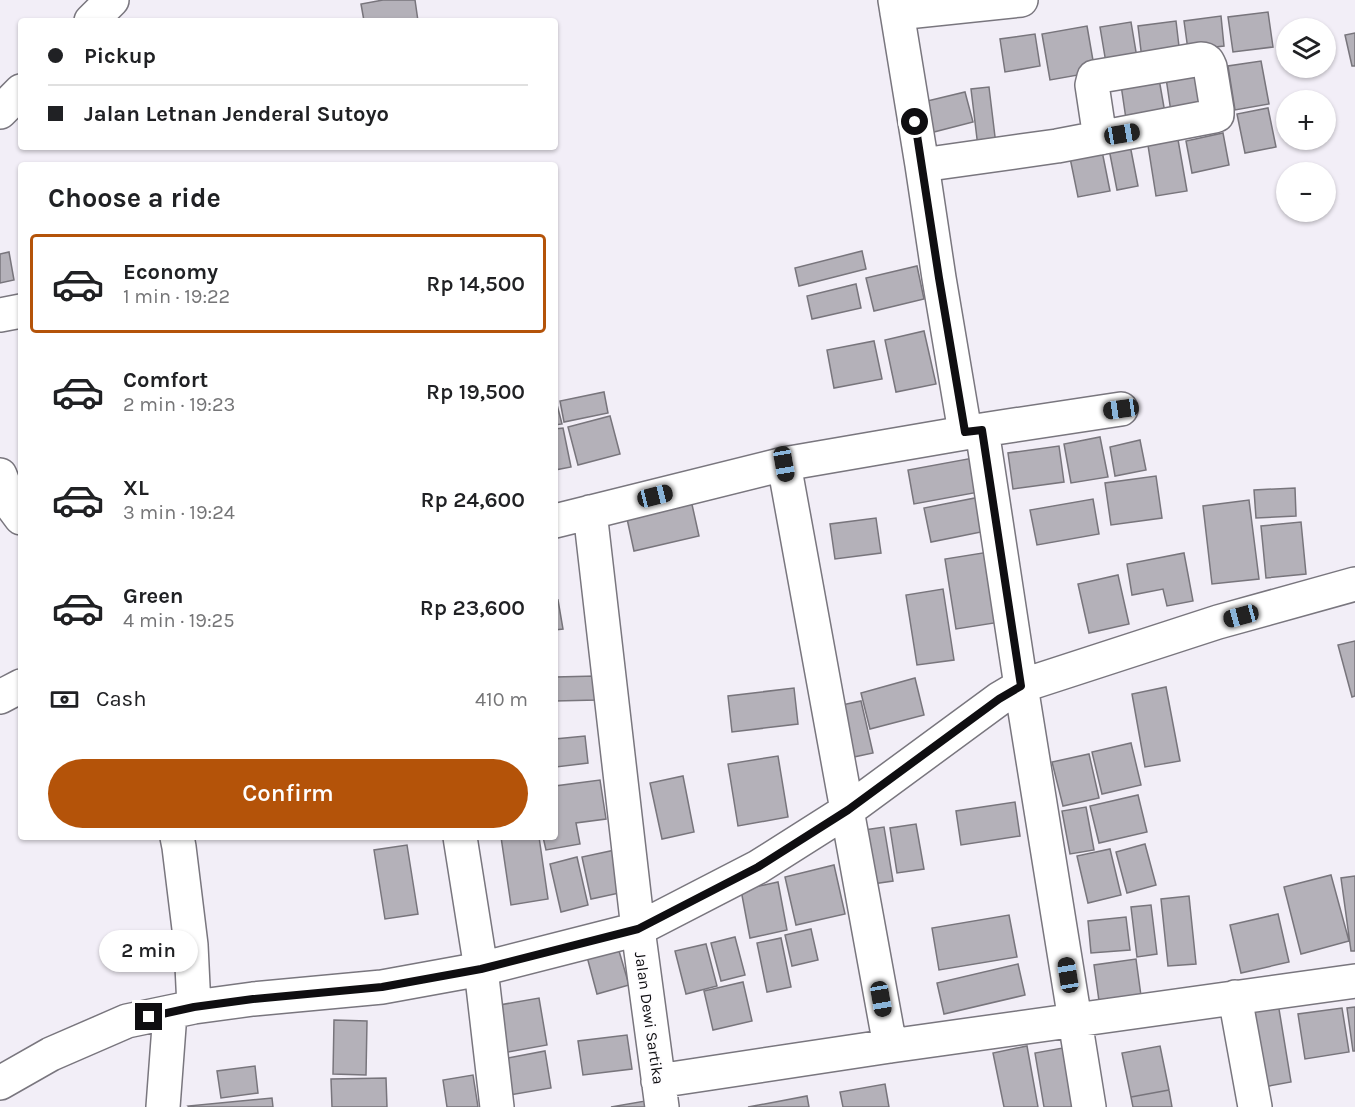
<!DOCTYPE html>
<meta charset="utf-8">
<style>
:root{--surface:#fff;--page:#f2f2f2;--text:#202124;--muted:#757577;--line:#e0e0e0;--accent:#b45309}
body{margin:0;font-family:Karla,sans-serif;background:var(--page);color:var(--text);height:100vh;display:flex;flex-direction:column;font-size:22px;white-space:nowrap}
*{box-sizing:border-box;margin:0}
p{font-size:20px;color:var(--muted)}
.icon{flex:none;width:33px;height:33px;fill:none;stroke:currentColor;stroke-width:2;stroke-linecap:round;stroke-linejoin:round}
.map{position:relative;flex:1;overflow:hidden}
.panel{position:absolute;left:18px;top:162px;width:540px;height:678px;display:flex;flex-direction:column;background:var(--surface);border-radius:6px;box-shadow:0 2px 4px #0004}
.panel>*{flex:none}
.top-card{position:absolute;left:18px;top:18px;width:540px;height:132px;border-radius:6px;box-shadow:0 2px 4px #0004;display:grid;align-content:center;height:132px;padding:0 30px;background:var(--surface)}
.controls{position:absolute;left:1276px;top:18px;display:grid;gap:12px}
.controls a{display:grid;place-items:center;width:60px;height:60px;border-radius:50%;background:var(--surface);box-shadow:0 2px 4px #0004;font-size:30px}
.end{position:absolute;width:27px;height:27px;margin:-14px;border:8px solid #0f0e11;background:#fff;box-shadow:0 0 0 3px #fff}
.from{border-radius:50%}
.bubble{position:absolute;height:42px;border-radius:21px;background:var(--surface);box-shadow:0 2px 4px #0004;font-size:20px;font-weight:600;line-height:42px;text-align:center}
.car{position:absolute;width:18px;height:36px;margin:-18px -9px;border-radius:8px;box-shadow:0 0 4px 2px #0007;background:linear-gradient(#222 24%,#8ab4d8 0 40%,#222 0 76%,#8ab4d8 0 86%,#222 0)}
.top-card b{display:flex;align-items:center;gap:21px;height:57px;font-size:22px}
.top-card b+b{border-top:2px solid var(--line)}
.top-card i{width:15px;height:15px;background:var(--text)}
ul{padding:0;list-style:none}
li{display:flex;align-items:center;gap:18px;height:99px;margin:0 12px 9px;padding:0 18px;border:3px solid transparent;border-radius:6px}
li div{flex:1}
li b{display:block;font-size:22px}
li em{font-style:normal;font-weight:600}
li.on{border-color:var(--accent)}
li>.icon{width:54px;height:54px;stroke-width:1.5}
h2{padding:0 30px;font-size:27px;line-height:72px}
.pay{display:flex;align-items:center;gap:15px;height:66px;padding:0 30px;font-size:22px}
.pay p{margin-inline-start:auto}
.action{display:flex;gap:12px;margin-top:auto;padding:12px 30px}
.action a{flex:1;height:69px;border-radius:36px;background:var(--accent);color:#fff;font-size:24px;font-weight:600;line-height:69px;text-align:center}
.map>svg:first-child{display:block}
.building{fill:#b4b1b9;stroke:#78757c;stroke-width:1.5}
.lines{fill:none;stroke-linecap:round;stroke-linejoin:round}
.minor-casing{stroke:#79767e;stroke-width:36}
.minor{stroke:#fff;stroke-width:33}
.route{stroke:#0f0e11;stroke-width:8}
.labels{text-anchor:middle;stroke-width:4.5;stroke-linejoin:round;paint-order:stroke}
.street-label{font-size:16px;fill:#0f0e11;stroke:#fefdff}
</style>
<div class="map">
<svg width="1355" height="1107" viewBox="0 0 1355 1107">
<rect width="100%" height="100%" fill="#f2eef7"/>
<path class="building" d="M 383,0 L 415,0 L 418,21 L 364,21 L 361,4 Z
M 1268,12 L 1273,47 L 1233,52 L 1228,17 Z
M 1221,16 L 1224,46 L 1188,50 L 1184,21 Z
M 1176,21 L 1180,55 L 1142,59 L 1138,26 Z
M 1131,22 L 1137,58 L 1106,63 L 1100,27 Z
M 1087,26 L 1095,72 L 1050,80 L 1042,34 Z
M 1355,33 L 1355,66 L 1352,66 L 1345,35 Z
M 1035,34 L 1040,66 L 1005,72 L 1000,39 Z
M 1261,61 L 1269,104 L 1235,110 L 1228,66 Z
M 1205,73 L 1209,107 L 1171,112 L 1166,78 Z
M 1159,79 L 1165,113 L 1126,119 L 1121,85 Z
M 989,87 L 996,145 L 978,147 L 971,89 Z
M 965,92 L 973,122 L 930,133 L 923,102 Z
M 1268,108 L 1276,147 L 1245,153 L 1237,114 Z
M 1223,133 L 1229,165 L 1192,173 L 1186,141 Z
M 1177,134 L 1187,191 L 1156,196 L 1147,139 Z
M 1129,140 L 1138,186 L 1117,190 L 1108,144 Z
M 1101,146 L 1110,191 L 1078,197 L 1069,153 Z
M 862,251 L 866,269 L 799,286 L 795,268 Z
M 9,252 L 14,280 L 0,283 L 0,254 Z
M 917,266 L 924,299 L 874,311 L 866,278 Z
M 856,284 L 861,308 L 812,319 L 807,296 Z
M 924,331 L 936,384 L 896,392 L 885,340 Z
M 874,341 L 882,379 L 834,388 L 827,350 Z
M 604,392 L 608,413 L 564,422 L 560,401 Z
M 555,397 L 562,424 L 555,425 Z
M 610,416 L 620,454 L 578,465 L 568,427 Z
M 563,428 L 571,467 L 555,470 L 555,429 Z
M 1100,437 L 1108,477 L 1071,483 L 1064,444 Z
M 1140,440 L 1146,470 L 1115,476 L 1110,447 Z
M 1059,446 L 1064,482 L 1013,489 L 1008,453 Z
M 973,458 L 979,492 L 914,504 L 908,470 Z
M 1156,476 L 1162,518 L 1111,525 L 1105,483 Z
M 1295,488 L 1296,516 L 1256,518 L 1254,490 Z
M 990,495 L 996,529 L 931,542 L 924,508 Z
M 1093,499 L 1099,534 L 1037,545 L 1030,510 Z
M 691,500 L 699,536 L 634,551 L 626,514 Z
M 1249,500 L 1259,579 L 1212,584 L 1203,506 Z
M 876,518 L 881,553 L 835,559 L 830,524 Z
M 1301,522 L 1306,574 L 1266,578 L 1261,526 Z
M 995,551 L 1007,621 L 956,629 L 945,559 Z
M 1184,553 L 1193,601 L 1167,606 L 1163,589 L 1132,595 L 1127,564 Z
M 1118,575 L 1129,624 L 1089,633 L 1078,584 Z
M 943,589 L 954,660 L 917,665 L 906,595 Z
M 558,600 L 563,629 L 555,630 L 555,601 Z
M 1355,641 L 1355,696 L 1352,697 L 1338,645 Z
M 596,676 L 597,700 L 555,701 L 555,677 Z
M 915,678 L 924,715 L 870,729 L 861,693 Z
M 1166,687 L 1180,761 L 1145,767 L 1132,694 Z
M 794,688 L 798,724 L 732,732 L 728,696 Z
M 861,701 L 873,753 L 849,758 L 837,706 Z
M 585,736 L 588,763 L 556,767 L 555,739 Z
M 1131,743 L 1141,785 L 1102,794 L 1092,752 Z
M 1089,754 L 1099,798 L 1063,806 L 1052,762 Z
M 778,756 L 788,817 L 738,826 L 728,764 Z
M 683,776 L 694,832 L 662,839 L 650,783 Z
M 600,780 L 606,819 L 576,823 L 580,844 L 546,850 L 543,837 L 555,837 L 555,786 Z
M 1138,795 L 1147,832 L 1099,843 L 1090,806 Z
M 1015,802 L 1020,836 L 961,845 L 956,811 Z
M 1086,807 L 1094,850 L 1070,854 L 1062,811 Z
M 916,824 L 924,869 L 897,873 L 890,828 Z
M 884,827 L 893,881 L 866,885 L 858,831 Z
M 501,837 L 539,837 L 548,899 L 511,905 Z
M 1145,844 L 1156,885 L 1127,893 L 1116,852 Z
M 407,845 L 418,914 L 385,919 L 374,850 Z
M 1110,849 L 1121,895 L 1088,903 L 1077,856 Z
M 615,850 L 624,892 L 591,899 L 582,857 Z
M 577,857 L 588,905 L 561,912 L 550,864 Z
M 834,865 L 845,914 L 796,925 L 785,877 Z
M 1331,875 L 1349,941 L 1301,954 L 1284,887 Z
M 1355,876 L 1355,951 L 1351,951 L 1341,878 Z
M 778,882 L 787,930 L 750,938 L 741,890 Z
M 1189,896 L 1196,964 L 1168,966 L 1161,899 Z
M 1151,905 L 1157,954 L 1137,957 L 1131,907 Z
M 1278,914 L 1289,962 L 1241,973 L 1230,925 Z
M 1009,915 L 1017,957 L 939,970 L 932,928 Z
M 1126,917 L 1130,950 L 1091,953 L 1088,921 Z
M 811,929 L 818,960 L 792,966 L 785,935 Z
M 735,937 L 745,975 L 721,981 L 711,943 Z
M 781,938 L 791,987 L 767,992 L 757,943 Z
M 617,944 L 629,985 L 597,994 L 586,953 Z
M 706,944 L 717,986 L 686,994 L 675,951 Z
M 1136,959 L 1142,1003 L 1100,1008 L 1094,965 Z
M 1018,964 L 1025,995 L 944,1014 L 937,983 Z
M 743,982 L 752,1021 L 713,1030 L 704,991 Z
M 539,998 L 547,1045 L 497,1054 L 488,1007 Z
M 1278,1003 L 1291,1082 L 1258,1088 L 1246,1008 Z
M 1355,1007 L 1355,1051 L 1353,1051 L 1347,1008 Z
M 1342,1008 L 1349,1052 L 1305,1059 L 1298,1014 Z
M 334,1020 L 367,1021 L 366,1075 L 333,1074 Z
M 627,1035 L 632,1069 L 583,1075 L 578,1041 Z
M 1027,1046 L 1038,1107 L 1004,1107 L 993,1053 Z
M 1160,1046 L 1169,1090 L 1131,1097 L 1122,1053 Z
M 1068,1047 L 1078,1107 L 1044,1107 L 1035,1053 Z
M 545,1051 L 551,1088 L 504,1096 L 498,1060 Z
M 255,1066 L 258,1093 L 221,1098 L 217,1071 Z
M 473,1075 L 478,1107 L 447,1107 L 443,1080 Z
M 386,1078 L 387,1107 L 332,1107 L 331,1079 Z
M 885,1084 L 889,1107 L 843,1107 L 840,1092 Z
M 1169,1090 L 1172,1107 L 1133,1107 L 1131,1097 Z
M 807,1096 L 809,1107 L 748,1107 Z
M 272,1098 L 273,1107 L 189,1107 L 188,1106 Z
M 645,1101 L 646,1107 L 611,1107 Z"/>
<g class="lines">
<defs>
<path id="minor" d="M 895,0 L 922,165 L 939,278 L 965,432
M 897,13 L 1021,0
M 91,21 L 112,0
M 0,112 L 21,91
M 922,165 L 1057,146 L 1214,116 L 1217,115 L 1217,110 L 1210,67 C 1208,62 1207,59 1201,59 L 1094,77 L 1092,85 L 1100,138
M 0,315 L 21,311
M 982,430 L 1121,409
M 784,464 L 890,1046
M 0,475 L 12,506 L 21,518
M 590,512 L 638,929 L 662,1107
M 555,521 L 784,464 L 982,430 L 1021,686 L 1089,1107
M 0,697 L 21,686
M 177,837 L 179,847 L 191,945 L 194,1007
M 460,837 L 481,969 L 497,1107
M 1235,997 L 1255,1107
M 658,1081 L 890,1046 L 1355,981
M 0,1083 L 51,1054 L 127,1021 L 194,1007 L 253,999 L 382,987 L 481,969 L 638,929 L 758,867 L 848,810 L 999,699 L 1021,686 L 1218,622 L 1355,584
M 163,1107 L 170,1013"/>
</defs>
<use href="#minor" class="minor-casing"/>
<use href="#minor" class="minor"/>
</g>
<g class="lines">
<path class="route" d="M 149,1017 L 194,1007 L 253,999 L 382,987 L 481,969 L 638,929 L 758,867 L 848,810 L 999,699 L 1021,686 L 982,430 L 965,432 L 939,278 L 915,122"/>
</g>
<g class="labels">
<g class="street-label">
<text transform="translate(650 1018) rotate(82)" y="6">Jalan Dewi Sartika</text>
</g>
</g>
</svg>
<div class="controls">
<a><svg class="icon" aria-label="layers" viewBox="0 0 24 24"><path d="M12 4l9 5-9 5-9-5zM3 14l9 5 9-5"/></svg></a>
<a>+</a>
<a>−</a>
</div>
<i class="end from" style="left:915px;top:122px"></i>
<i class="end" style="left:149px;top:1017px"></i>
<div class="bubble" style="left:99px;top:930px;width:99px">2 min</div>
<i class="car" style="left:1122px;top:134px;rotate:80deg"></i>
<i class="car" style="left:1121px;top:409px;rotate:262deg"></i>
<i class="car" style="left:784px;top:464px;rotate:170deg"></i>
<i class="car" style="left:655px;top:496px;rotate:76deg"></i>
<i class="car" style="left:1241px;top:616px;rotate:255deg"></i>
<i class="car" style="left:1068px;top:975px;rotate:351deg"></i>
<i class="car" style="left:881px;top:999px;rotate:170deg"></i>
<div class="top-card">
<b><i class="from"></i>Pickup</b>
<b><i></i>Jalan Letnan Jenderal Sutoyo</b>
</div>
<section class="panel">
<h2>Choose a ride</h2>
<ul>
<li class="on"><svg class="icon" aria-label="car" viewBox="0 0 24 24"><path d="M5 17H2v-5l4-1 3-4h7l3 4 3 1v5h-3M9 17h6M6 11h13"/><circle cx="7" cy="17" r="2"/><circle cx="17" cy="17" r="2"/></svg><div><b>Economy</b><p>1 min · 19:22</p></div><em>Rp 14,500</em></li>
<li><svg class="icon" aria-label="car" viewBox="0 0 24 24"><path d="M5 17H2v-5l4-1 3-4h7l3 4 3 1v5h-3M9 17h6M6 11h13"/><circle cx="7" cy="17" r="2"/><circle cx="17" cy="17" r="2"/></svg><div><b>Comfort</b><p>2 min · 19:23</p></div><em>Rp 19,500</em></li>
<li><svg class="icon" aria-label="car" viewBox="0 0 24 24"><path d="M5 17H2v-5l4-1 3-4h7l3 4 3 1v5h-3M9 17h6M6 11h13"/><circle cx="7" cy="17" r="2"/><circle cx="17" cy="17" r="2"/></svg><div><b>XL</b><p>3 min · 19:24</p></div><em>Rp 24,600</em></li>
<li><svg class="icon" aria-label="car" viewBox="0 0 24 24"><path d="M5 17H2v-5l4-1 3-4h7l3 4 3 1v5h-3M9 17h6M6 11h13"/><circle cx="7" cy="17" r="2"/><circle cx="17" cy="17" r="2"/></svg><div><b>Green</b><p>4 min · 19:25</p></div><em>Rp 23,600</em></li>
</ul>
<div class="pay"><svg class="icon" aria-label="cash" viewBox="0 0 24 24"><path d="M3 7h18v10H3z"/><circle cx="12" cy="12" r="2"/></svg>Cash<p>410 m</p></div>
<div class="action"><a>Confirm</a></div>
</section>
</div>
